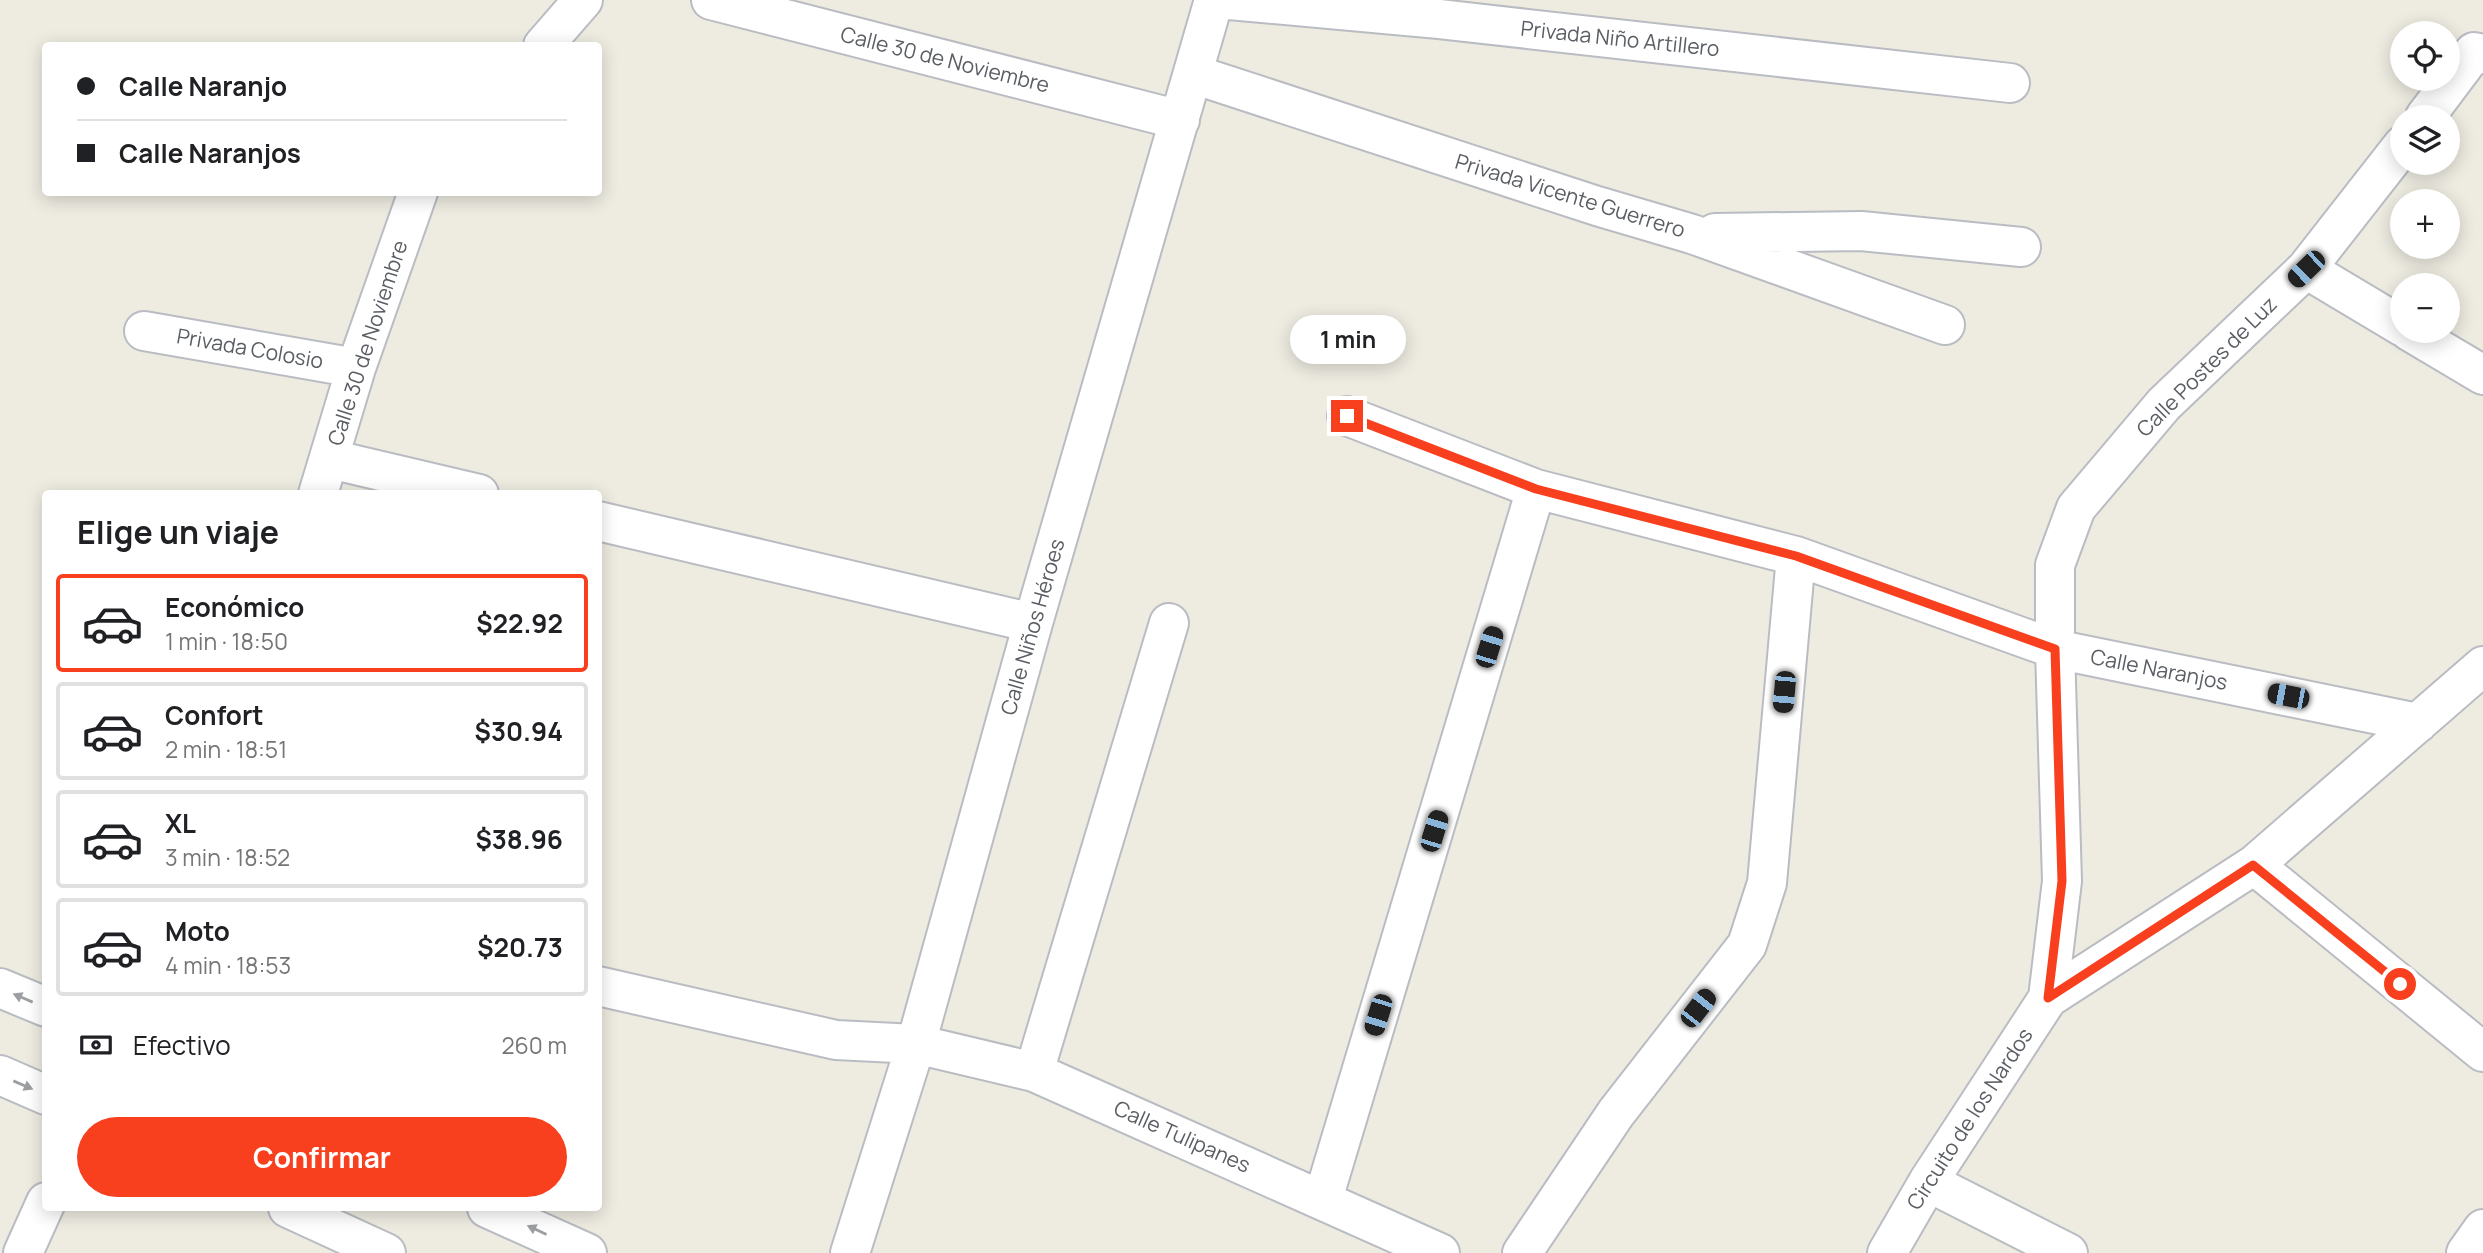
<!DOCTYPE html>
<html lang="es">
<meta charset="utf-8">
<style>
:root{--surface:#fff;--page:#f6f6f6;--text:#202124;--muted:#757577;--line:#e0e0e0;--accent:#f83f1e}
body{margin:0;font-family:Manrope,sans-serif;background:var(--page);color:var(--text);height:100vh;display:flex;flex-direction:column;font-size:26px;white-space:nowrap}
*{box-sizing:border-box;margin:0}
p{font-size:23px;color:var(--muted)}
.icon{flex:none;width:38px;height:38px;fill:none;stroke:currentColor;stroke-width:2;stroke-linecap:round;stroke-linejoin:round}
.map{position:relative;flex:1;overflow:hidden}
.details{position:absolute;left:42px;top:490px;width:560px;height:721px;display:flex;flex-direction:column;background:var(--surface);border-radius:7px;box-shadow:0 4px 18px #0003}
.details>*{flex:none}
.banner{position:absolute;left:42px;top:42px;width:560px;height:154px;border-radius:7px;box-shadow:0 4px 18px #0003;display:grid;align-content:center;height:154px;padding:0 35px;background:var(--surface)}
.controls{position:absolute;left:2390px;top:21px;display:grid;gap:14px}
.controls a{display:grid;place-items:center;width:70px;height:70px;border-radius:50%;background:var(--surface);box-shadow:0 4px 18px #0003;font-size:35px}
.end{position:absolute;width:32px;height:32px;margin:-16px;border:9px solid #f83f1e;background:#fff;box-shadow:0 0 0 4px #fff}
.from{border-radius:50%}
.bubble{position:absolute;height:49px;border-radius:24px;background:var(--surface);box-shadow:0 4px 18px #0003;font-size:23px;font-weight:700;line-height:49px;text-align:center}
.car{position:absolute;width:21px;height:42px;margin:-21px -10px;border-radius:9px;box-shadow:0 0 5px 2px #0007;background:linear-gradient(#222 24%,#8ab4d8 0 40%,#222 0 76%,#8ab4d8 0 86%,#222 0)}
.banner b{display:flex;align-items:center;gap:24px;height:66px;font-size:26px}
.banner b+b{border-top:2px solid var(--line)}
.banner i{width:18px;height:18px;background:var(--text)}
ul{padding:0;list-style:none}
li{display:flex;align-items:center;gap:21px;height:98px;margin:0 14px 10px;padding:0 21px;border:4px solid var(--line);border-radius:7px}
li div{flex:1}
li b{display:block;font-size:26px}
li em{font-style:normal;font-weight:700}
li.current{border-color:var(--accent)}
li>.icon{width:63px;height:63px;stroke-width:1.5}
h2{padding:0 35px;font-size:32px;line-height:84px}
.pay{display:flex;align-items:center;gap:18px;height:77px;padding:0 35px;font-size:26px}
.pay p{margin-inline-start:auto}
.button{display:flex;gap:14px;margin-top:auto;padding:14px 35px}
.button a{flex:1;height:80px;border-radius:42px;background:var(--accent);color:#fff;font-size:28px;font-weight:700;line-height:80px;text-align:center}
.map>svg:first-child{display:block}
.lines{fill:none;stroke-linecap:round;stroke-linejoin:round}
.minor-casing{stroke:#b9bcc2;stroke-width:42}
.minor{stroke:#fff;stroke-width:38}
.oneway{fill:#9c9ea2}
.route{stroke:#f83f1e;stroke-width:9}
.labels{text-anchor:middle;stroke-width:7;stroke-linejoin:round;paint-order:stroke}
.street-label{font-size:21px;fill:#5a5e64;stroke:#fff}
</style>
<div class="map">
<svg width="2483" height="1253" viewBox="0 0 2483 1253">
<rect width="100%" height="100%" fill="#eeece1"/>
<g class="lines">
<defs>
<path id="minor" d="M 711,0 L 1180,120
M 1229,0 L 1439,19 L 2010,83
M 543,46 L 583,0
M 1193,74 L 1597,206 L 1692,234 L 1945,325
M 2425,117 L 2474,52 L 2483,54
M 1715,233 L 1861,231 L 2021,247
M 2306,269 L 2403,327
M 144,331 L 356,368
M 2409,331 L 2483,375
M 1347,416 L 1536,489 L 1796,556 L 2055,649 L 2418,723
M 330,459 L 479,494
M 318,494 L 356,368 L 418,192
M 598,521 L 1033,623
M 2254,865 L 2483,1052
M 598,986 L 836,1040 L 916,1044 L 1034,1072 L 1440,1253
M 0,988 L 46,1007
M 2048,998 L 2254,865 L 2483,666
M 1034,1072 L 1169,623
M 0,1075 L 46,1095
M 1928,1182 L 2068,1253
M 1323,1199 L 1536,489
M 288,1208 L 386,1253
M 487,1208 L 587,1253
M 23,1253 L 46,1202
M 850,1253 L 916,1044 L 1033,623 L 1214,0
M 1522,1253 L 1616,1113 L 1747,945 L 1767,883 L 1796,556
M 1887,1253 L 1928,1182 L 2048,998 L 2062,881 L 2055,649 L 2055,565 L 2076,508 L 2164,404 L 2306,269 L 2403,145
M 2466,1253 L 2483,1229"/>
</defs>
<use href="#minor" class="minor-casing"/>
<use href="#minor" class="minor"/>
</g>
<defs><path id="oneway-solid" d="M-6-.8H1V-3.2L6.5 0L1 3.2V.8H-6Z" transform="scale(1.75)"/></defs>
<g class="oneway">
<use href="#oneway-solid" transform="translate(23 998) rotate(-157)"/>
<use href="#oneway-solid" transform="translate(23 1085) rotate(23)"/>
<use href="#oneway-solid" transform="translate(537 1230) rotate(-155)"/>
</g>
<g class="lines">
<path class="route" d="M 1347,416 L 1536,489 L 1796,556 L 2055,649 L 2062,881 L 2048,998 L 2253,865 L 2400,984"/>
</g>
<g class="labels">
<g class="street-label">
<text transform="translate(1620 39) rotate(6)" y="7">Privada Niño Artillero</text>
<text transform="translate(945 60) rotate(14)" y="7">Calle 30 de Noviembre</text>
<text transform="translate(1570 196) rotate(17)" y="7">Privada Vicente Guerrero</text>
<text transform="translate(368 343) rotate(-72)" y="7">Calle 30 de Noviembre</text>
<text transform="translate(250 349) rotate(10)" y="7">Privada Colosio</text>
<text transform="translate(2207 367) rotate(-45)" y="7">Calle Postes de Luz</text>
<text transform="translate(1033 627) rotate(-74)" y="7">Calle Niños Héroes</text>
<text transform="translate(2159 670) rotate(11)" y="7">Calle Naranjos</text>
<text transform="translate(1970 1119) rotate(-57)" y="7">Circuito de los Nardos</text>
<text transform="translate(1182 1137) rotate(24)" y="7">Calle Tulipanes</text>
</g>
</g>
</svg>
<div class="controls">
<a><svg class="icon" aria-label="locate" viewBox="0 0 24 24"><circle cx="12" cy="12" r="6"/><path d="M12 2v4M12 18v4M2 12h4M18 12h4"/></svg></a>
<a><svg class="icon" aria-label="layers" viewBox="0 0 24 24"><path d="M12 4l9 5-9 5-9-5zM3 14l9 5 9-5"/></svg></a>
<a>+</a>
<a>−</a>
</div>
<i class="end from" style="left:2400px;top:984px"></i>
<i class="end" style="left:1347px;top:416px"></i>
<div class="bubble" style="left:1290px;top:315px;width:116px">1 min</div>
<i class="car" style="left:2306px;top:269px;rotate:226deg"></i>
<i class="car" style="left:1489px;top:647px;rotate:17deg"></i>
<i class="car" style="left:1784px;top:692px;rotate:185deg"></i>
<i class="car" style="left:2288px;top:696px;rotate:281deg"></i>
<i class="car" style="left:1434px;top:831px;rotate:17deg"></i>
<i class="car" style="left:1698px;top:1008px;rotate:38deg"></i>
<i class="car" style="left:1378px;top:1015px;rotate:197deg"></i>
<div class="banner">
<b><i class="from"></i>Calle Naranjo</b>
<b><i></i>Calle Naranjos</b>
</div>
<section class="details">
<h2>Elige un viaje</h2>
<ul>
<li class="current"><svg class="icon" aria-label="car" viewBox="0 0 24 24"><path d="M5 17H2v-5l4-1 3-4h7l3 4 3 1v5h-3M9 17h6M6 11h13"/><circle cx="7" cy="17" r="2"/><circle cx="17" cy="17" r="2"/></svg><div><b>Económico</b><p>1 min · 18:50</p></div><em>$22.92</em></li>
<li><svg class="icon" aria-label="car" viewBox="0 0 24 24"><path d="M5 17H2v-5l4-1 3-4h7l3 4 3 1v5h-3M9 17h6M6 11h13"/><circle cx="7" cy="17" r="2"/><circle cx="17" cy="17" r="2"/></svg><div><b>Confort</b><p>2 min · 18:51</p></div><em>$30.94</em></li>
<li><svg class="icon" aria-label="car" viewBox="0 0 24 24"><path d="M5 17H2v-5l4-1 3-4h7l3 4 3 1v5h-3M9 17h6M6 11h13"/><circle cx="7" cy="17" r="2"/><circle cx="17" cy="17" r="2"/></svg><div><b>XL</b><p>3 min · 18:52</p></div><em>$38.96</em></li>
<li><svg class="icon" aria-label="car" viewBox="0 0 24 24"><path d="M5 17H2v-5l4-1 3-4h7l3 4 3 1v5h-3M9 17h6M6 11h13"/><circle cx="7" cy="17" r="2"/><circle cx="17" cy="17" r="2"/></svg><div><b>Moto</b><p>4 min · 18:53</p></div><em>$20.73</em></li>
</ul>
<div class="pay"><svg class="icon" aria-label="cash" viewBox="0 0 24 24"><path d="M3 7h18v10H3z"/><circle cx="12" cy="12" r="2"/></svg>Efectivo<p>260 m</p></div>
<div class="button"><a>Confirmar</a></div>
</section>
</div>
